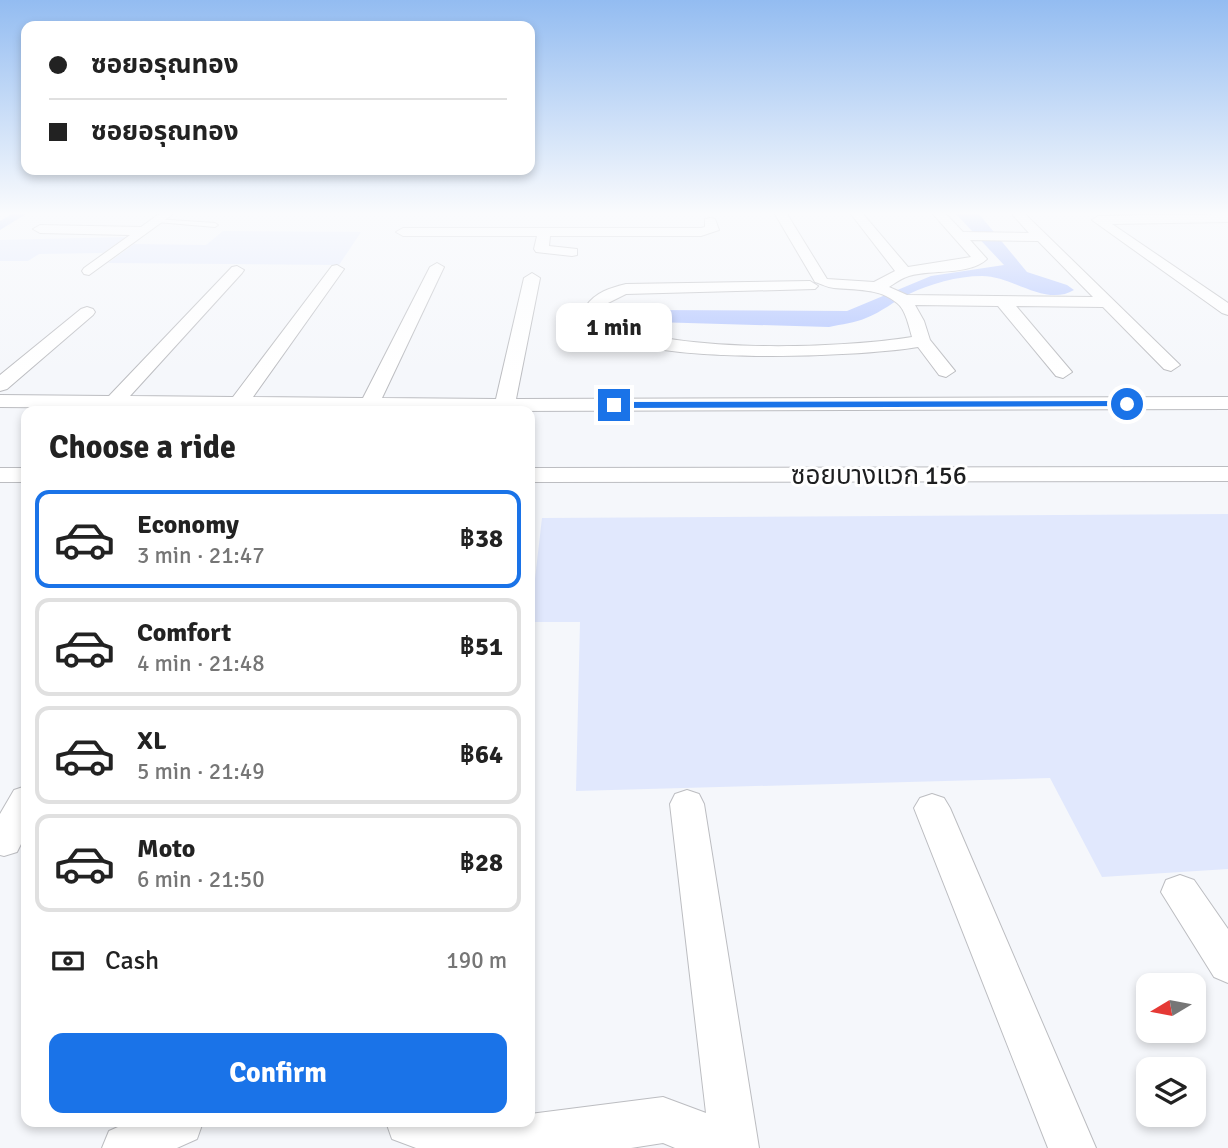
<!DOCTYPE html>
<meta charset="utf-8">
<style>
:root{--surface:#fff;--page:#f6f6f6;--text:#222;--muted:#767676;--line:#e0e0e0;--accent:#1a73e8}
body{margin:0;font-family:Signika,"Noto Sans Thai",sans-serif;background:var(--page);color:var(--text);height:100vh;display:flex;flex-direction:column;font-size:26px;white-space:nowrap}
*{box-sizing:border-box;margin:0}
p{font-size:23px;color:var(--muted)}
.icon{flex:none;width:38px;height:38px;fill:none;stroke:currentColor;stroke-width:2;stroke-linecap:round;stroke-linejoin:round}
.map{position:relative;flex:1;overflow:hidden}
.sheet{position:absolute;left:21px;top:406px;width:514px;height:721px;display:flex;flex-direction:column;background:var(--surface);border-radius:14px;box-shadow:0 4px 10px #0003}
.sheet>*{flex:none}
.top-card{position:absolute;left:21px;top:21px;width:514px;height:154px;border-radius:14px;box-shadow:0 4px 10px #0003;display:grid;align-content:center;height:154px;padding:0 28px;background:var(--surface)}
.needle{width:46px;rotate:260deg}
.buttons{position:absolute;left:1136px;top:973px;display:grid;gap:14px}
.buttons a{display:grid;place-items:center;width:70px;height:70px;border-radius:14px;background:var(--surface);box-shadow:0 4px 10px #0003;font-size:35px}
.end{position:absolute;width:32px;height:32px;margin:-16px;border:9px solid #1a73e8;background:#fff;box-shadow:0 0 0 4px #fff}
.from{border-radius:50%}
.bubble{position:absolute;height:49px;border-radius:14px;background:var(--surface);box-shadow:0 4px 10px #0003;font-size:23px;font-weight:700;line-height:49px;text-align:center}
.top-card b{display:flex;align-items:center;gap:24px;height:66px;font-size:26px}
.top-card b+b{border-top:2px solid var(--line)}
.top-card i{width:18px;height:18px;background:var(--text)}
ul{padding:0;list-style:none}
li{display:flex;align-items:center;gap:21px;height:98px;margin:0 14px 10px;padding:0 14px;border:4px solid var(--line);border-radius:14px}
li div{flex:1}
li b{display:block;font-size:26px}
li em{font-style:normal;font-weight:700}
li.selected{border-color:var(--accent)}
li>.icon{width:63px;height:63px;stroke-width:1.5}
h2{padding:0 28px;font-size:32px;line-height:84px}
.pay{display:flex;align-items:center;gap:18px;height:77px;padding:0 28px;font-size:26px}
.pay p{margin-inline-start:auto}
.action{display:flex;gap:14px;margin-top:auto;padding:14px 28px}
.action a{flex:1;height:80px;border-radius:14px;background:var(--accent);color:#fff;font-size:28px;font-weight:700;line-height:80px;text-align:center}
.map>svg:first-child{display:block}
.green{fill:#e1e8fd}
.water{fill:#b5c7ff}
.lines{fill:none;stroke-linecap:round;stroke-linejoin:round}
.canal{fill:#b5c7ff;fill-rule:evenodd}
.lane-casing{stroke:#bcbdc1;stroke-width:2}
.street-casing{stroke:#bcbdc1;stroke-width:2}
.lane{fill:#fff;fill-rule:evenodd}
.street{fill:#fff;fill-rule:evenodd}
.route{fill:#1a73e8}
.labels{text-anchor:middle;stroke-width:6;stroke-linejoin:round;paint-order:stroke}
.street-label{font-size:26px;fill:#1d1e1f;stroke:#fff}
</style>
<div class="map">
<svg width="1228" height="1148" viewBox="0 0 1228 1148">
<rect width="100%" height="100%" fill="#f5f7fb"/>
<path class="green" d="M 223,231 L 361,232 L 339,265 L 108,263 L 134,244 L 206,245 Z
M 126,237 L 103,253 L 39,254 L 28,261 L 0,261 L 0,240 Z
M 1228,514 L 1228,869 L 1102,877 L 1050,778 L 576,791 L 580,622 L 530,622 L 542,518 Z"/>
<path class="water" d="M 956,214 L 979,214 L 1027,272 L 1067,285 L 1074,290 C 1046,307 1013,276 982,276 C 957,276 930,284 909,294 C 894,301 882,312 866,318 C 855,323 842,324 829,327 L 620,321 L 618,316 L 621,311 L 649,310 L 847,311 L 931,276 L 1004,265 Z"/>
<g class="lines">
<path class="canal" d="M 12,214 L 26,214 L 0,230 L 0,221 Z"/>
<defs>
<path id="lane" d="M 155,219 L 215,223 L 218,225 L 215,227 L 157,222 Z"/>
<path id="street" d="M 159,214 L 173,214 L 89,275 L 84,274 L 82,271 L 84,268 L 130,235 L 40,233 L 33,229 L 40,225 L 141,227 Z
M 775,214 L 787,214 L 827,279 L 874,282 L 895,271 L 851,214 L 863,214 L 908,267 L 971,257 L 933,214 L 946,214 L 963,232 L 1029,233 L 1012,214 L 1025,214 L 1180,365 L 1171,371 L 1164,369 L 1103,307 L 1016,306 L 1072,372 L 1063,378 L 1056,376 L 998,306 L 915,305 L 924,321 L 930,340 L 955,371 L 946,377 L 939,375 L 918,347 C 860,357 626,368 589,324 L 586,306 C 596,292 610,288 626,284 L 810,281 L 818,286 L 815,289 L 626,294 L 602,306 L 605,321 C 673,354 836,349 912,337 C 909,327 906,310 897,303 C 880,288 854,290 834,288 C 826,287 822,284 815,282 ZM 970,240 L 1038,241 L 1093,297 L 907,295 L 889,287 C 895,283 902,278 909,276 C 932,269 969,276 987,259 Z
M 1228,214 L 1228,222 L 1112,224 L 1228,303 L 1228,315 L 1222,313 L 1092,220 L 1098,216 Z
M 710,218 L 715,219 L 719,230 L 701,236 L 550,236 L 549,246 L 577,249 L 577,255 L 572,256 L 536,252 L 534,249 L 537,236 L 403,236 L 396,232 L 403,228 L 701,228 L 705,227 L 705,219 Z
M 437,263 L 444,267 L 382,398 L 496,399 L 524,278 L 532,273 L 540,278 L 516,399 L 1228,397 L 1228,409 L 505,411 L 0,407 L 0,395 L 109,396 L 232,267 L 237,266 L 244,270 L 242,273 L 130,396 L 233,397 L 332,266 L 337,265 L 344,269 L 253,397 L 363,398 L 430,267 Z
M 87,307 L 93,309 L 95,312 L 93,315 L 7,389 L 0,391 L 0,375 L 81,309 Z
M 1228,467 L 1228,481 L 530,482 L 530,468 Z
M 0,468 L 26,468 L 26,482 L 0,482 Z
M 26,786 L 26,834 L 17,852 L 4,856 L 0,855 L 0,814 L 14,790 Z
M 687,790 L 699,794 L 704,804 L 759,1148 L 675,1148 L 663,1143 L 631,1148 L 416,1148 L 392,1139 L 386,1122 L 530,1122 L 530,1114 L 663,1097 L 706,1113 L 670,804 L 675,794 Z
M 932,794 L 944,798 L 950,808 L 1096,1148 L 1048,1148 L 914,808 L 920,798 Z
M 1180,875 L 1194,880 L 1228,929 L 1228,983 L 1214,977 L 1161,892 L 1166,880 Z
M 129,1122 L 203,1122 L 197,1139 L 177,1148 L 102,1148 L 109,1131 Z"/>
</defs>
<use href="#lane" class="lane-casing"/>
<use href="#street" class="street-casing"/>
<use href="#lane" class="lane"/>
<use href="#street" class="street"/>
</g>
<linearGradient id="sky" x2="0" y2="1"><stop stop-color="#93bcf1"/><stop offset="0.57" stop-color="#fafbfd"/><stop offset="1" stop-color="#fafbfd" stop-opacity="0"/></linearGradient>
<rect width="1228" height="374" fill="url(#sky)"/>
<path class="route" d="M 1127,401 L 1130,406 L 614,408 L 610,405 L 614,402 Z"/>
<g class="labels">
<g class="street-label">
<text x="879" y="484">ซอยบางแวก 156</text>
</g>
</g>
</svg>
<div class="buttons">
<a><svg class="needle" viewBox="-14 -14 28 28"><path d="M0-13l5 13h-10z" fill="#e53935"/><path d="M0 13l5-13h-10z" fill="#767676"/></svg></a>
<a><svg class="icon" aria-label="layers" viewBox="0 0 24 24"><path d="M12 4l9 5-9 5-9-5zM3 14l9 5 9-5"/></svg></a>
</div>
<i class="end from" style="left:1127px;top:404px"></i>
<i class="end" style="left:614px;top:405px"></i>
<div class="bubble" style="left:556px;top:303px;width:116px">1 min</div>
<div class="top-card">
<b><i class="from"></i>ซอยอรุณทอง</b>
<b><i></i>ซอยอรุณทอง</b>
</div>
<section class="sheet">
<h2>Choose a ride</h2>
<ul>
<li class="selected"><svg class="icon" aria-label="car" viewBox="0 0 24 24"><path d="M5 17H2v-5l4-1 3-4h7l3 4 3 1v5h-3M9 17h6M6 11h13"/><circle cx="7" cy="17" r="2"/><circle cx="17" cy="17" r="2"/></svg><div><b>Economy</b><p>3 min · 21:47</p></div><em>฿38</em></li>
<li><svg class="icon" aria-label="car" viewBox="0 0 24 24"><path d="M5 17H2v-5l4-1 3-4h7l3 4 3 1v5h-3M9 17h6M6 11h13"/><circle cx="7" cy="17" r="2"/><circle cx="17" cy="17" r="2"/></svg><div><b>Comfort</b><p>4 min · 21:48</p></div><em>฿51</em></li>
<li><svg class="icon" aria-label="car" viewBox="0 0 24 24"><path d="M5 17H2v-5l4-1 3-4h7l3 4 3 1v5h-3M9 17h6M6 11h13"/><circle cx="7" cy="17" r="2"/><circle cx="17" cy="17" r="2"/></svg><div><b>XL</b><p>5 min · 21:49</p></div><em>฿64</em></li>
<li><svg class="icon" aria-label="car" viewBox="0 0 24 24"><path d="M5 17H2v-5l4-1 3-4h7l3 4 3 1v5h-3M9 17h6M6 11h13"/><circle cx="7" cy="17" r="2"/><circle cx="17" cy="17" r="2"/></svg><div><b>Moto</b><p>6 min · 21:50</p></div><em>฿28</em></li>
</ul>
<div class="pay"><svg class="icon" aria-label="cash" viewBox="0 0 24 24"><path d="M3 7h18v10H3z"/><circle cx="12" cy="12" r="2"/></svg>Cash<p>190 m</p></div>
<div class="action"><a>Confirm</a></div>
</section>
</div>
